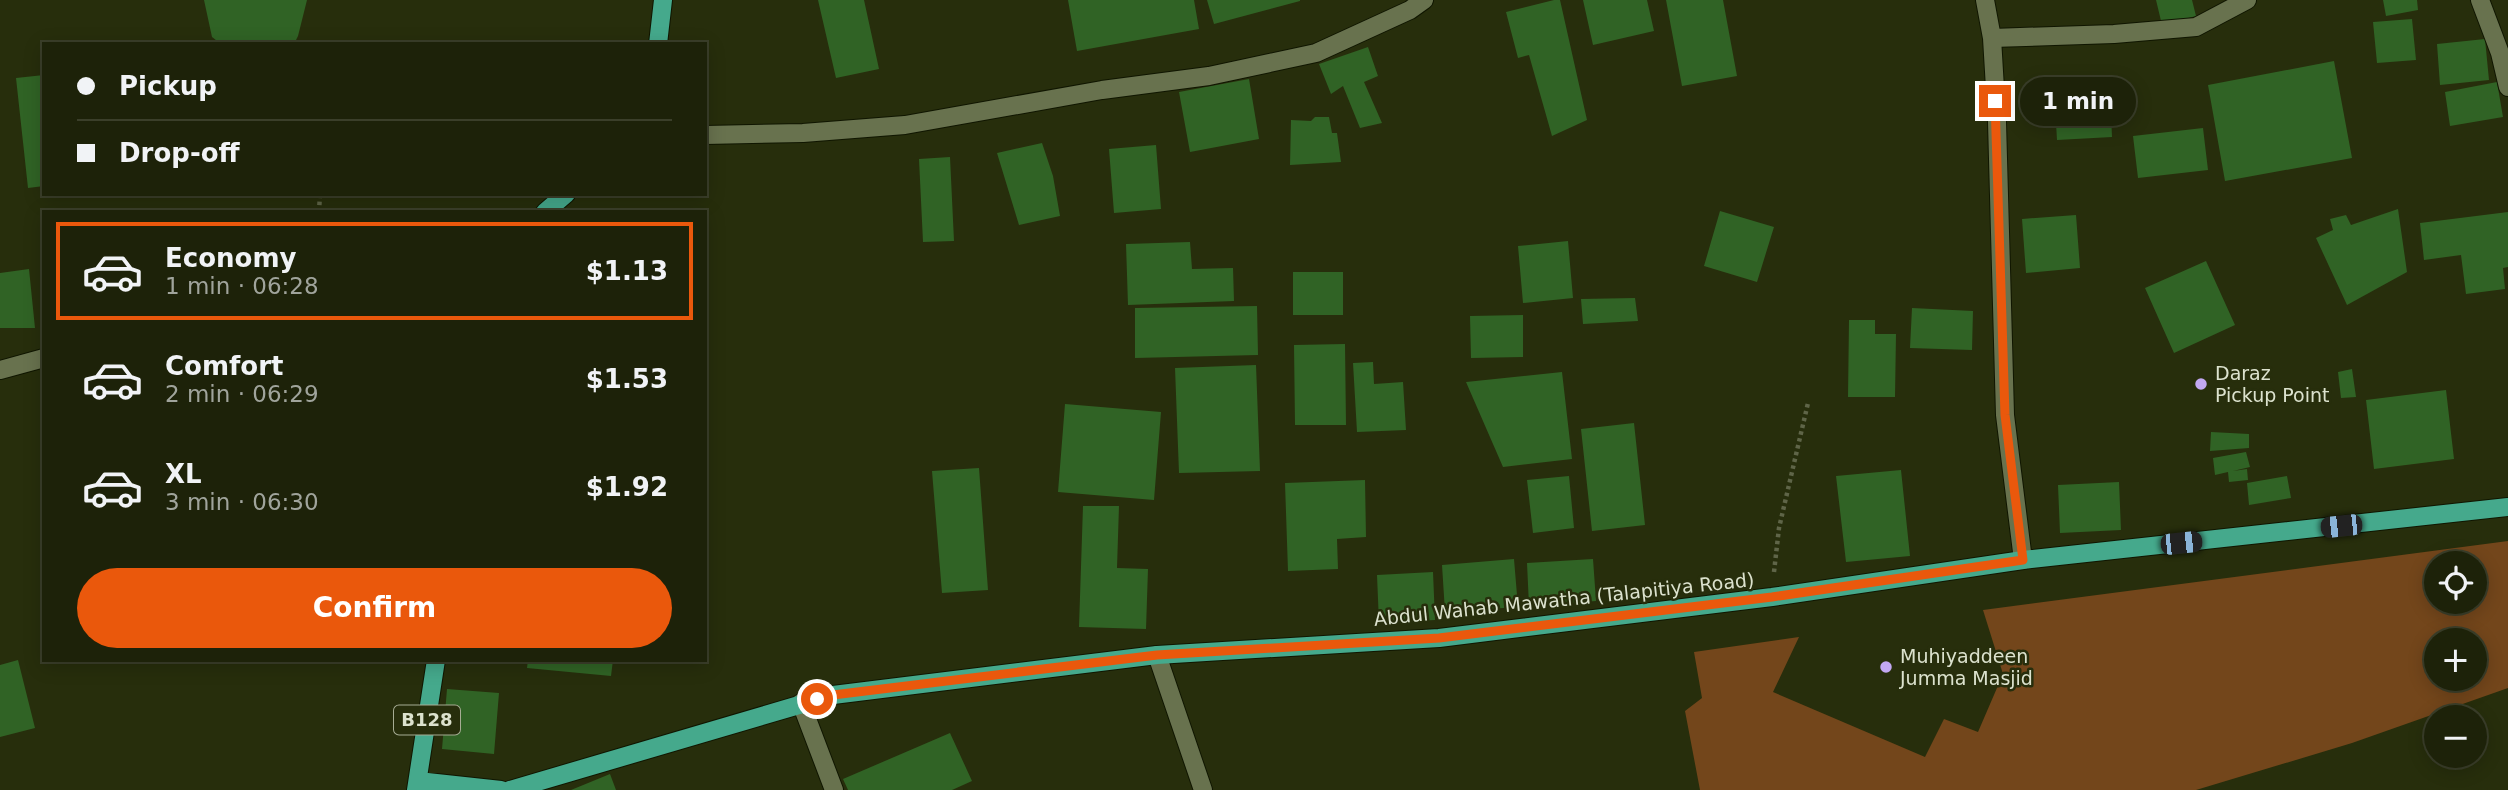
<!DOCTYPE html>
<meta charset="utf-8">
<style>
:root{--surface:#1d2209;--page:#252a12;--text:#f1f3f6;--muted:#a0a49c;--line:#3b3f2a;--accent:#ea580c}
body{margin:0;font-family:"DejaVu Sans",sans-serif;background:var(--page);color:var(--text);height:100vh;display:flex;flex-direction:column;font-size:26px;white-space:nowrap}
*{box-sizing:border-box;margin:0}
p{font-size:23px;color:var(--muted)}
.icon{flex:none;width:38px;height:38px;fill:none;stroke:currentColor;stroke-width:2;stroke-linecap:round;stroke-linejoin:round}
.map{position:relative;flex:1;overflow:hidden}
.side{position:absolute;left:42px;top:210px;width:665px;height:452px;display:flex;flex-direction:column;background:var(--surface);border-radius:0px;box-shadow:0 4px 18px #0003,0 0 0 2px var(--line)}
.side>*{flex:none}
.hud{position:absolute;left:42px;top:42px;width:665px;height:154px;border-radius:0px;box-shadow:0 4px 18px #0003,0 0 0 2px var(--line);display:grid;align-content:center;height:154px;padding:0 35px;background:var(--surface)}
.tools{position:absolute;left:2424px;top:551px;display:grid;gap:14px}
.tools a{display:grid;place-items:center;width:63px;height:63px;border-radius:50%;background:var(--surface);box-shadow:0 4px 18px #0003,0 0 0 2px var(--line);font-size:35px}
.end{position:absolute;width:32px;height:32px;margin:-16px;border:9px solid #ea580c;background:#fff;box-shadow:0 0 0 4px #fff}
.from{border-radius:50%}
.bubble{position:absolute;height:49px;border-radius:24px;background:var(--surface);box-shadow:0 4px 18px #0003,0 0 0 2px var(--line);font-size:23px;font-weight:700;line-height:49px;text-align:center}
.car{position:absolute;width:21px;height:42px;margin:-21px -10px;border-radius:9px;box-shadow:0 0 5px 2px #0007;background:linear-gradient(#222 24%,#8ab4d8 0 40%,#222 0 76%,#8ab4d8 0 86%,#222 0)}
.hud b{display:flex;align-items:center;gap:24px;height:66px;font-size:26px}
.hud b+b{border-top:2px solid var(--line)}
.hud i{width:18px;height:18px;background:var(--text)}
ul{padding:12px 0 0;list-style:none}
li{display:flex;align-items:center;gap:21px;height:98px;margin:0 14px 10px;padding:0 21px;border:4px solid transparent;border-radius:0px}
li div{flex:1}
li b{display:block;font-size:26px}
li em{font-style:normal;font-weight:700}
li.current{border-color:var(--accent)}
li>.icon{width:63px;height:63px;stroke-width:1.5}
.primary-button{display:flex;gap:14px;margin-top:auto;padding:14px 35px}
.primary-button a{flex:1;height:80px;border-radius:42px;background:var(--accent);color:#fff;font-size:28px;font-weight:700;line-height:80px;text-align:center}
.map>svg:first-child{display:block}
.green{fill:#73461b;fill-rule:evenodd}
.building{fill:#306325}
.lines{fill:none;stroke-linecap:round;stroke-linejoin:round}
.street-casing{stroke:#101600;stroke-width:20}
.primary-casing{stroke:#101600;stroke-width:20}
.path{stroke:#5f6548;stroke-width:4.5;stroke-dasharray:3.5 3.5;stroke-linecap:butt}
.street{stroke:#68724e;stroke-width:18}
.primary{stroke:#45a98c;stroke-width:18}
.route{stroke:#ea580c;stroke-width:9}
.poi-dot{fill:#c2a8f2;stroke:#272e0c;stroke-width:2.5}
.labels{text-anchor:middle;stroke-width:5;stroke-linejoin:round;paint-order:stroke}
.shield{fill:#272e0c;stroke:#a6ac94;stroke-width:2}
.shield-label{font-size:18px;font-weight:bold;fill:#dce2ce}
.poi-label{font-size:19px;fill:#dce2ce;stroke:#272e0c;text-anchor:start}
.street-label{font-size:19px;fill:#dce2ce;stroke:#272e0c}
</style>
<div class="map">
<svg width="2508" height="790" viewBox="0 0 2508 790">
<rect width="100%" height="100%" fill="#272e0c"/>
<path class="green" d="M 2508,541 L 2508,688 L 2352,743 L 2196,790 L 1700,790 L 1685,711 L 1702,698 L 1694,652 L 1799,637 L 1773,692 L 1925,757 L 1944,719 L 1978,732 L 2003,674 L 1983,610 ZM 2436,564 L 2474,564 L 2474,602 L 2436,602 ZM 2436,640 L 2474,640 L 2474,679 L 2436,679 Z"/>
<path class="building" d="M 204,0 L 307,0 L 298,36 L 294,44 L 221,44 L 212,37 Z
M 818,0 L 864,0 L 879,69 L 836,78 Z
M 1068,0 L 1194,0 L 1199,29 L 1077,51 Z
M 1207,0 L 1300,0 L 1300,1 L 1214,24 Z
M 1554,0 L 1560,0 L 1587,120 L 1552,136 L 1529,55 L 1518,58 L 1506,12 Z
M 1583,0 L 1647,0 L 1654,31 L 1593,45 Z
M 1666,0 L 1723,0 L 1737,76 L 1682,86 Z
M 2156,0 L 2192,0 L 2196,16 L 2162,25 Z
M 2383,0 L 2417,0 L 2418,10 L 2386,16 Z
M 2412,19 L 2416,60 L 2377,63 L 2373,22 Z
M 2485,39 L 2489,80 L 2440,85 L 2437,44 Z
M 1368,47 L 1378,76 L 1364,82 L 1382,123 L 1360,128 L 1343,86 L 1331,94 L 1319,64 Z
M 2334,61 L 2352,158 L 2225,181 L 2208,85 Z
M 44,75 L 44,186 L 28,188 L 16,78 Z
M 1249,79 L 1259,139 L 1190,152 L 1179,92 Z
M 2497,82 L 2503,117 L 2450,126 L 2445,92 Z
M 2110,88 L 2112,137 L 2057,140 L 2054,90 Z
M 1315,117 L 1329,117 L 1332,133 L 1337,133 L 1341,162 L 1290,165 L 1291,120 L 1311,121 Z
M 2203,128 L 2208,170 L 2138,178 L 2133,136 Z
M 1042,143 L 1053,176 L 1060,216 L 1019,225 L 997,153 Z
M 1156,145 L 1161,209 L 1114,213 L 1109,149 Z
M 950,157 L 954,241 L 923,242 L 919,159 Z
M 2398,209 L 2407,272 L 2347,305 L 2316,238 L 2333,230 L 2330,219 L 2346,215 L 2351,225 Z
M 1720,211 L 1774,227 L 1757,282 L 1704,266 Z
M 2508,212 L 2508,267 L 2503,268 L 2505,289 L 2466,294 L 2461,255 L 2424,260 L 2420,223 Z
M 2076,215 L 2080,268 L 2026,273 L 2022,219 Z
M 1568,241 L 1573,298 L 1523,303 L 1518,246 Z
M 1190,242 L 1192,269 L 1233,268 L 1234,301 L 1128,305 L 1126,244 Z
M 2206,261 L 2235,325 L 2174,353 L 2145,288 Z
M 29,269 L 35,328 L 0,328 L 0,273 Z
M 1293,272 L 1343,272 L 1343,315 L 1293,315 Z
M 1635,298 L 1638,321 L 1583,324 L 1581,299 Z
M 1257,306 L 1258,355 L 1135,358 L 1135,308 Z
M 1912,308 L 1973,311 L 1972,350 L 1910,348 Z
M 1523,315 L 1523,357 L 1471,358 L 1470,316 Z
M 1849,320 L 1875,320 L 1875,334 L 1896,334 L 1895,397 L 1848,397 Z
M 1345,344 L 1346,425 L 1295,425 L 1294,345 Z
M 1373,362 L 1374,384 L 1403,382 L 1406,430 L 1357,432 L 1353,363 Z
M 1256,365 L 1260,471 L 1179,473 L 1175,368 Z
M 2352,369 L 2356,397 L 2341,398 L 2338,372 Z
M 1562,372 L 1572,459 L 1503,467 L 1466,382 Z
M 2446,390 L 2454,459 L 2374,469 L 2366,400 Z
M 1065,404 L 1161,412 L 1154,500 L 1058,492 Z
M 1634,423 L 1645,525 L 1592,531 L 1581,429 Z
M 2211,432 L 2249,434 L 2249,448 L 2210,451 Z
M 2246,452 L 2250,467 L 2233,471 L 2247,469 L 2248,480 L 2229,482 L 2228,472 L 2215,475 L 2213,458 Z
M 979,468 L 988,590 L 942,593 L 932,471 Z
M 1901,470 L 1910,556 L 1846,562 L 1836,476 Z
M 1569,476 L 1574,528 L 1533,533 L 1527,480 Z
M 2287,476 L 2291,498 L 2249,505 L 2247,483 Z
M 1365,480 L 1366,537 L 1337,539 L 1338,569 L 1288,571 L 1285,483 Z
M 2119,482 L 2121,530 L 2060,533 L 2058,485 Z
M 1083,506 L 1119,506 L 1117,568 L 1148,569 L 1146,629 L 1079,627 Z
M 1514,559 L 1518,607 L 1445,612 L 1442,565 Z
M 1593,559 L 1596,601 L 1529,606 L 1527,563 Z
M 1433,572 L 1435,620 L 1379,623 L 1377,575 Z
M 18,660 L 35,728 L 0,737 L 0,665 Z
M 528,660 L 613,660 L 611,676 L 527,668 Z
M 447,689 L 499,693 L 494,754 L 442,749 Z
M 950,733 L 972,781 L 952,790 L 848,790 L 843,779 Z
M 610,774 L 616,790 L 571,790 Z"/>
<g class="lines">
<defs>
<path id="street" d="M 1985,0 L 1992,38 L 1997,122 L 2005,415 L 2023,560
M 2480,0 L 2500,53 L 2508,87
M 1992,38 L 2114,34 L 2196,27 L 2247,0
M 705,135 L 803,133 L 905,125 L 1102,90 L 1209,76 L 1316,53 L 1410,10 L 1424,0
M 0,370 L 44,358
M 1157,655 L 1203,790
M 801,703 L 834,790"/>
<path id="primary" d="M 658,44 L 663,0
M 545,212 L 566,194
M 418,781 L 501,790
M 416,790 L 436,660
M 510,790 L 833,695 L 1157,655 L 1439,638 L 1772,597 L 2023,560 L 2508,507"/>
</defs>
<use href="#street" class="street-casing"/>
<use href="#primary" class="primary-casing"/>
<path class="path" d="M 319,212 L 320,194
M 1774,572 L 1779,528 L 1808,403"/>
<use href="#street" class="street"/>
<use href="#primary" class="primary"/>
</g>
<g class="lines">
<path class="route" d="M 817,699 L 833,695 L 1157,655 L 1439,638 L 1772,597 L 2023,560 L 2005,415 L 1995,101"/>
</g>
<g class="poi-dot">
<circle cx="2201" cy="384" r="7"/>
<circle cx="1886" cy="667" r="7"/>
</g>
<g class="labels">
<rect class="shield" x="394" y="705.5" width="66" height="29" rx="5"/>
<g class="shield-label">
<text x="427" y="726">B128</text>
</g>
<g class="poi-label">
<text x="2215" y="380">Daraz<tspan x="2215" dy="22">Pickup Point</tspan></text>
<text x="1900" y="663">Muhiyaddeen<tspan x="1900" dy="22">Jumma Masjid</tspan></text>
</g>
<g class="street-label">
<text transform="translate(1564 599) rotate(-6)" y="7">Abdul Wahab Mawatha (Talapitiya Road)</text>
</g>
</g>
</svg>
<div class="tools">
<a><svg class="icon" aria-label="locate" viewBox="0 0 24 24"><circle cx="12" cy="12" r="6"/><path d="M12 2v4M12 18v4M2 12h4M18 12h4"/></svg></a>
<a>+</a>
<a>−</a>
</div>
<i class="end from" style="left:817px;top:699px"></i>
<i class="end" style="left:1995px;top:101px"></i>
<div class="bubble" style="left:2020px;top:77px;width:116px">1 min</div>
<i class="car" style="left:2341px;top:526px;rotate:264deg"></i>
<i class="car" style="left:2181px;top:543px;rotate:84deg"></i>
<div class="hud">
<b><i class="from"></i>Pickup</b>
<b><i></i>Drop-off</b>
</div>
<section class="side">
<ul>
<li class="current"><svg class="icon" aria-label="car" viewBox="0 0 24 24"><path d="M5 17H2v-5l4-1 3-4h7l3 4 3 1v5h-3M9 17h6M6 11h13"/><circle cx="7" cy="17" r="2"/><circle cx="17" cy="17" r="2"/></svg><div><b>Economy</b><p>1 min · 06:28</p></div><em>$1.13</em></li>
<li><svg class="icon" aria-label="car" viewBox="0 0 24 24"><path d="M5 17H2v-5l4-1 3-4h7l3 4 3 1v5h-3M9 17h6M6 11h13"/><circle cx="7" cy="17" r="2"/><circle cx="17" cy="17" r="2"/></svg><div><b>Comfort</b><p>2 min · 06:29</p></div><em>$1.53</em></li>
<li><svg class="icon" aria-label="car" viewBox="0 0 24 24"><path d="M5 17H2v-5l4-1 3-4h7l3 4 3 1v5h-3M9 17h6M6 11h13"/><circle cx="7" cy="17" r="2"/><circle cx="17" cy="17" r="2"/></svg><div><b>XL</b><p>3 min · 06:30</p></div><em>$1.92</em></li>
</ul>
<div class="primary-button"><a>Confirm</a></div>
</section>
</div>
